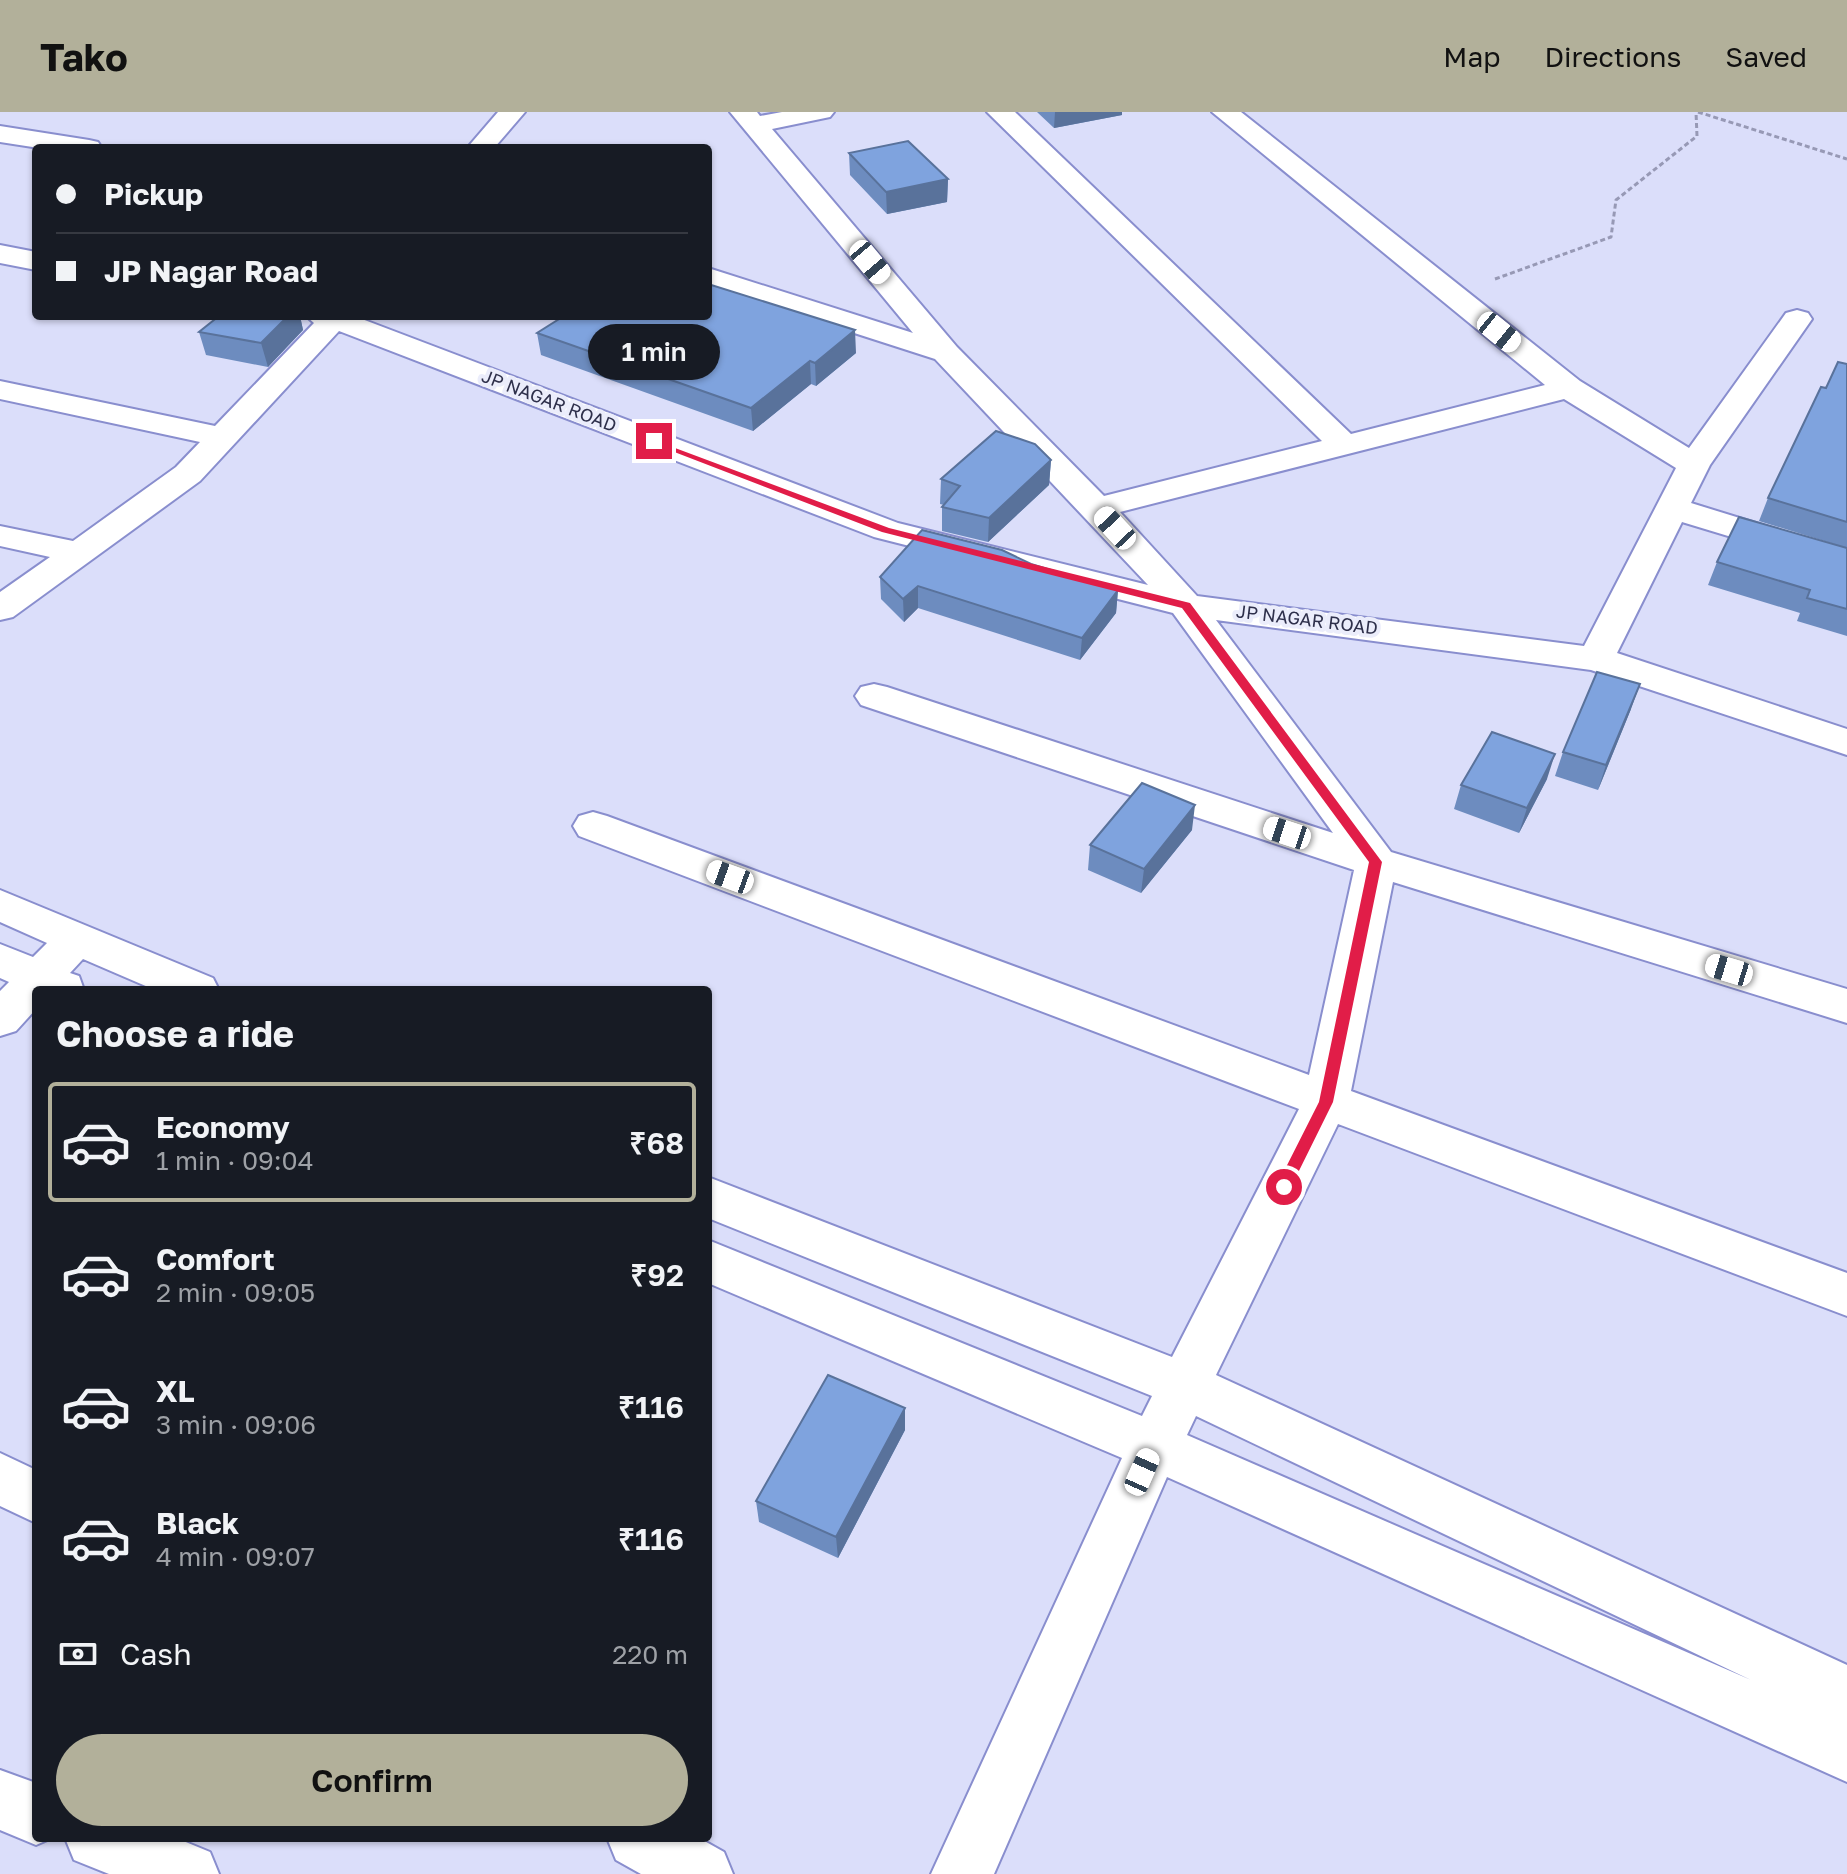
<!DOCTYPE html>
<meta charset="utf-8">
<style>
:root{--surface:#171b24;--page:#20242c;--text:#f1f3f6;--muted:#9ea1a6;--line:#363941;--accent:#b2b09a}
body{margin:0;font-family:"Golos Text",sans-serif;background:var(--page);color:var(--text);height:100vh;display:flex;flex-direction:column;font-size:30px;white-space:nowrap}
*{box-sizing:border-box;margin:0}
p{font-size:26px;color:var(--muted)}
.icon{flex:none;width:44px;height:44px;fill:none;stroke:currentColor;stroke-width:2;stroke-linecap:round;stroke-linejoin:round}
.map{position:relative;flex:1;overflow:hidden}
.details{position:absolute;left:32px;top:874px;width:680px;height:856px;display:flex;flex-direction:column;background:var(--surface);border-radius:8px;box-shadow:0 2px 6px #0004}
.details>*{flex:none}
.hud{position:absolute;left:32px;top:32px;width:680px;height:176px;border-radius:8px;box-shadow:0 2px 6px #0004;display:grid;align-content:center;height:176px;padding:0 24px;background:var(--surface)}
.end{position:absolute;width:36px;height:36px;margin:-18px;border:10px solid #e11d48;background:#fff;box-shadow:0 0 0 4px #fff}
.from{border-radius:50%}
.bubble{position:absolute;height:56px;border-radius:28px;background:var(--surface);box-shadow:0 2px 6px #0004;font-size:26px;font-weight:600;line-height:56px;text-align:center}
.car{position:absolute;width:24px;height:48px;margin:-24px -12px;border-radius:10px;box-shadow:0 0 6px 2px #0007;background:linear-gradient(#fff 24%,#345 0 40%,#fff 0 76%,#345 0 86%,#fff 0)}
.hud b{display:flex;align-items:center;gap:28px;height:76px;font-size:30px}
.hud b+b{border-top:2px solid var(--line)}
.hud i{width:20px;height:20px;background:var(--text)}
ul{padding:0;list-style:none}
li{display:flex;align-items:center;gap:24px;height:120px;margin:0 16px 12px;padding:0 8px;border:4px solid transparent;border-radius:8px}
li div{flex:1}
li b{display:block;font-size:30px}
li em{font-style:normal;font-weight:600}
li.active{border-color:var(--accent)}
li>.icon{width:72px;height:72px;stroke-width:1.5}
h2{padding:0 24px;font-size:36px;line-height:96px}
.pay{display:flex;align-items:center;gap:20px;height:88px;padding:0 24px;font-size:30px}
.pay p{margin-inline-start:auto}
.button{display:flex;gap:16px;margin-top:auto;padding:16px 24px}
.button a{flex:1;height:92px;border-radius:48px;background:var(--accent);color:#111;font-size:32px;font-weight:600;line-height:92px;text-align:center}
header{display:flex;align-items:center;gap:48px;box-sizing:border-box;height:112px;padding:0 40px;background:var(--accent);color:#111}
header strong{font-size:38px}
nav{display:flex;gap:44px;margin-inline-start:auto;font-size:28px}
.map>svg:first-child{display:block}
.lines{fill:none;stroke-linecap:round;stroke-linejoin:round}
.minor-casing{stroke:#898ece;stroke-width:4}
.path{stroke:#9799b5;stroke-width:3;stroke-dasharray:5 3;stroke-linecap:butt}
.minor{fill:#fff;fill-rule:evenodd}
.wall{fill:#6d8cbf}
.shaded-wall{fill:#59729b}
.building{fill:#7fa3de;stroke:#59729b;stroke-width:2}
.route{fill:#e11d48}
.labels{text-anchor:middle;stroke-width:8;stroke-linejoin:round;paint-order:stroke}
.far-street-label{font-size:18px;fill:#2e304b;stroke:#ebedfb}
</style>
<header>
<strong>Tako</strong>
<nav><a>Map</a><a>Directions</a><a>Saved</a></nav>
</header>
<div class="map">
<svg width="1847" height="1762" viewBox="0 0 1847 1762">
<rect width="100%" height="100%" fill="#dbdefa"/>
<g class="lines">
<defs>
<path id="minor" d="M 498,0 L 525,0 L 494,36 L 467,36 Z
M 730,0 L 757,0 L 760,4 L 782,0 L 834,0 L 830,5 L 772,17 L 957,235 L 1104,384 L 1322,329 L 987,0 L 1015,0 L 1351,322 L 1545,273 L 1212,0 L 1241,0 L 1580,269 L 1689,336 L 1786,201 L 1797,198 L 1808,201 L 1812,207 L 1710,353 L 1691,391 L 1847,439 L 1847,460 L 1682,410 L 1617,541 L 1847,617 L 1847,643 L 1591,558 L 1216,508 L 1391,740 L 1847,877 L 1847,911 L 1393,770 L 1351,979 L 1847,1161 L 1847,1204 L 1338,1012 L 1216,1263 L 1847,1553 L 1847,1670 L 1167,1365 L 994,1762 L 931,1762 L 1122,1346 L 708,1171 L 708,1128 L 1142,1304 L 1152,1284 L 708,1106 L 708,1065 L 1172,1245 L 1299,997 L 579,724 L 573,714 L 579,704 L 593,700 L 607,704 L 1309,963 L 1354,758 L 861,593 L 855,584 L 861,575 L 874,572 L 887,575 L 1333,721 L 1173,501 L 874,425 L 339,219 L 200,369 L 13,505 L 0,508 L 0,480 L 50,445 L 0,434 L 0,414 L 73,429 L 176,355 L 200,330 L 0,287 L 0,269 L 215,314 L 314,211 L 306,204 L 354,204 L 898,411 L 1148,473 L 935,247 L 708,174 L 708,156 L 913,221 ZM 1564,287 L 1676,356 L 1584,534 L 1197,484 L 1120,400 ZM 1196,1304 L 1751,1568 L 1187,1323 Z
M 0,14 L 89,28 L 98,30 L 102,36 L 39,36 L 0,30 Z
M 0,133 L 36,140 L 36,158 L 0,151 Z
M 0,778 L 213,866 L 219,878 L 155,878 L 83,847 L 70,861 L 79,864 L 84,878 L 36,878 L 36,897 L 16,919 L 0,924 L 0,879 L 9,870 L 0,866 L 0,832 L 33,845 L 47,831 L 0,810 Z
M 0,1341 L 36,1358 L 36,1411 L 0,1394 Z
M 0,1658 L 36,1671 L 36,1726 L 52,1726 L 36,1733 L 0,1718 Z
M 65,1726 L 176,1726 L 210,1740 L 219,1762 L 109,1762 L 74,1748 Z
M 607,1726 L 699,1726 L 724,1740 L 733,1762 L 641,1762 L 616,1748 Z"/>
</defs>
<use href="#minor" class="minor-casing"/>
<path class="path" d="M 1698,0 L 1847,47
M 1495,167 L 1611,125 L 1616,88 L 1697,24 L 1696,0"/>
<use href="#minor" class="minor"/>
</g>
<path class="wall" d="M 1037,0 L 1122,0 L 1122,3 L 1054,16 Z
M 849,41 L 948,67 L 947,90 L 887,102 L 850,63 Z
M 219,204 L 300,204 L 303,218 L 268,255 L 206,243 L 199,220 Z
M 537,221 L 856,241 L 816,274 L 811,272 L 753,319 L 541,243 Z
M 1847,252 L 1847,436 L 1759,409 L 1768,386 L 1826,276 Z
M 1051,348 L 1049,373 L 988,430 L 942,419 L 942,395 L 944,393 L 940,392 L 941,367 Z
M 1847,436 L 1847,524 L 1797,509 L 1800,501 L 1708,473 L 1717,450 Z
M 1031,452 L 1118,478 L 1116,501 L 1080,548 L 918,496 L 904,510 L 881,487 L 880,465 Z
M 1631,597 L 1598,678 L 1555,664 L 1563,640 Z
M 1547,667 L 1519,721 L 1454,697 L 1461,673 Z
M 1192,718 L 1141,781 L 1088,758 L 1090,733 Z
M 905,1296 L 905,1318 L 838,1446 L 759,1410 L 756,1389 Z"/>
<path class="shaded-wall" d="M 1055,0 L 1122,0 L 1122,3 L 1054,16 Z
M 948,67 L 947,90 L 887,102 L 886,80 Z
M 288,204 L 300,204 L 303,218 L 268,255 L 261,231 Z
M 855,218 L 856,241 L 816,274 L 815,251 Z
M 810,249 L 811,272 L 753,319 L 751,296 Z
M 1051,348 L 1049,373 L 988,430 L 989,406 Z
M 918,474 L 918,496 L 904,510 L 903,487 Z
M 1118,478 L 1116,501 L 1080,548 L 1082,526 Z
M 1640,572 L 1631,597 L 1598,678 L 1606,653 Z
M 1555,642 L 1547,667 L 1519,721 L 1527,696 Z
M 1195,693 L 1192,718 L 1141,781 L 1144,757 Z
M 905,1296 L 905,1318 L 838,1446 L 836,1425 Z"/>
<path class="building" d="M 908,29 L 948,67 L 886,80 L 849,41 Z
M 708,172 L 855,218 L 815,251 L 810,249 L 751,296 L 537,221 L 564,204 L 708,204 Z
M 219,204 L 288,204 L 261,231 L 199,220 Z
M 1838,250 L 1847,252 L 1847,410 L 1768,386 L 1821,275 L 1826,276 Z
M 996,319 L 1035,332 L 1051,348 L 989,406 L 942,395 L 960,374 L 941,367 Z
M 1739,405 L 1847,436 L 1847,497 L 1807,486 L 1810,478 L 1717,450 Z
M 922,418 L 1002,438 L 1031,452 L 1118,478 L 1082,526 L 918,474 L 903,487 L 880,465 Z
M 1597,560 L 1640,572 L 1606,653 L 1563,640 Z
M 1492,620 L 1555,642 L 1527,696 L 1461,673 Z
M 1142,671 L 1195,693 L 1144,757 L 1090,733 Z
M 828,1263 L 905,1296 L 836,1425 L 756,1389 Z"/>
<path class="route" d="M 651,327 L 889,416 L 1190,491 L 1382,750 L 1333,990 L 1289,1079 L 1279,1079 L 1276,1075 L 1319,990 L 1369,750 L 1182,496 L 882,420 L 651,331 Z"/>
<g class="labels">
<g class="far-street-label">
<text transform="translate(549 289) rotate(21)" y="6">JP NAGAR ROAD</text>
<text transform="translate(1307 508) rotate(7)" y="6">JP NAGAR ROAD</text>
</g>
</g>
</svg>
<i class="end from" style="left:1284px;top:1075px"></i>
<i class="end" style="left:654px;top:329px"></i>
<div class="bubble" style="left:588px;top:212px;width:132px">1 min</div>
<i class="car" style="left:870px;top:150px;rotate:140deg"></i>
<i class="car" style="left:1499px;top:220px;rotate:129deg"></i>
<i class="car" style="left:1115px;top:416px;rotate:317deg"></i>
<i class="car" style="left:1287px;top:721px;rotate:288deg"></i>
<i class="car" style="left:730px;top:765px;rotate:290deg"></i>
<i class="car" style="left:1729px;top:858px;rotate:287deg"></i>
<i class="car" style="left:1142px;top:1360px;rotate:24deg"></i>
<div class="hud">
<b><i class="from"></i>Pickup</b>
<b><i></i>JP Nagar Road</b>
</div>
<section class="details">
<h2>Choose a ride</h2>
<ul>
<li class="active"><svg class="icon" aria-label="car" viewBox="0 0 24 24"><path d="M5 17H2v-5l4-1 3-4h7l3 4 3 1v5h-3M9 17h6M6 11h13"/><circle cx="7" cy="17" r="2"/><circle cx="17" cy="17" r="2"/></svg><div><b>Economy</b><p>1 min · 09:04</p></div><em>₹68</em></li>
<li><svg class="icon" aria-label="car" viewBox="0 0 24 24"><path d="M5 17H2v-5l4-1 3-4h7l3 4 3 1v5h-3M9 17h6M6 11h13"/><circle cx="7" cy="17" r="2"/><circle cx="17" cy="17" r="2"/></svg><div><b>Comfort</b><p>2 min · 09:05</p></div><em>₹92</em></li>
<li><svg class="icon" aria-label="car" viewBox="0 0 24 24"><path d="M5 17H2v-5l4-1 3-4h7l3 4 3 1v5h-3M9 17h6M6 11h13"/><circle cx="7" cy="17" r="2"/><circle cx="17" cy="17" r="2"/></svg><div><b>XL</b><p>3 min · 09:06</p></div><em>₹116</em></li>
<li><svg class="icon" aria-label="car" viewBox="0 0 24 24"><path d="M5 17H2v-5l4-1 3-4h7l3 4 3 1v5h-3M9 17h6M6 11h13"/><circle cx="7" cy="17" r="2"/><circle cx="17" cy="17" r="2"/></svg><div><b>Black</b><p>4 min · 09:07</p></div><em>₹116</em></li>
</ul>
<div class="pay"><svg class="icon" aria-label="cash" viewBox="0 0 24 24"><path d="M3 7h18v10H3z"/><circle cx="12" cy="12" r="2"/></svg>Cash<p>220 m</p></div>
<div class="button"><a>Confirm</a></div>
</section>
</div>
